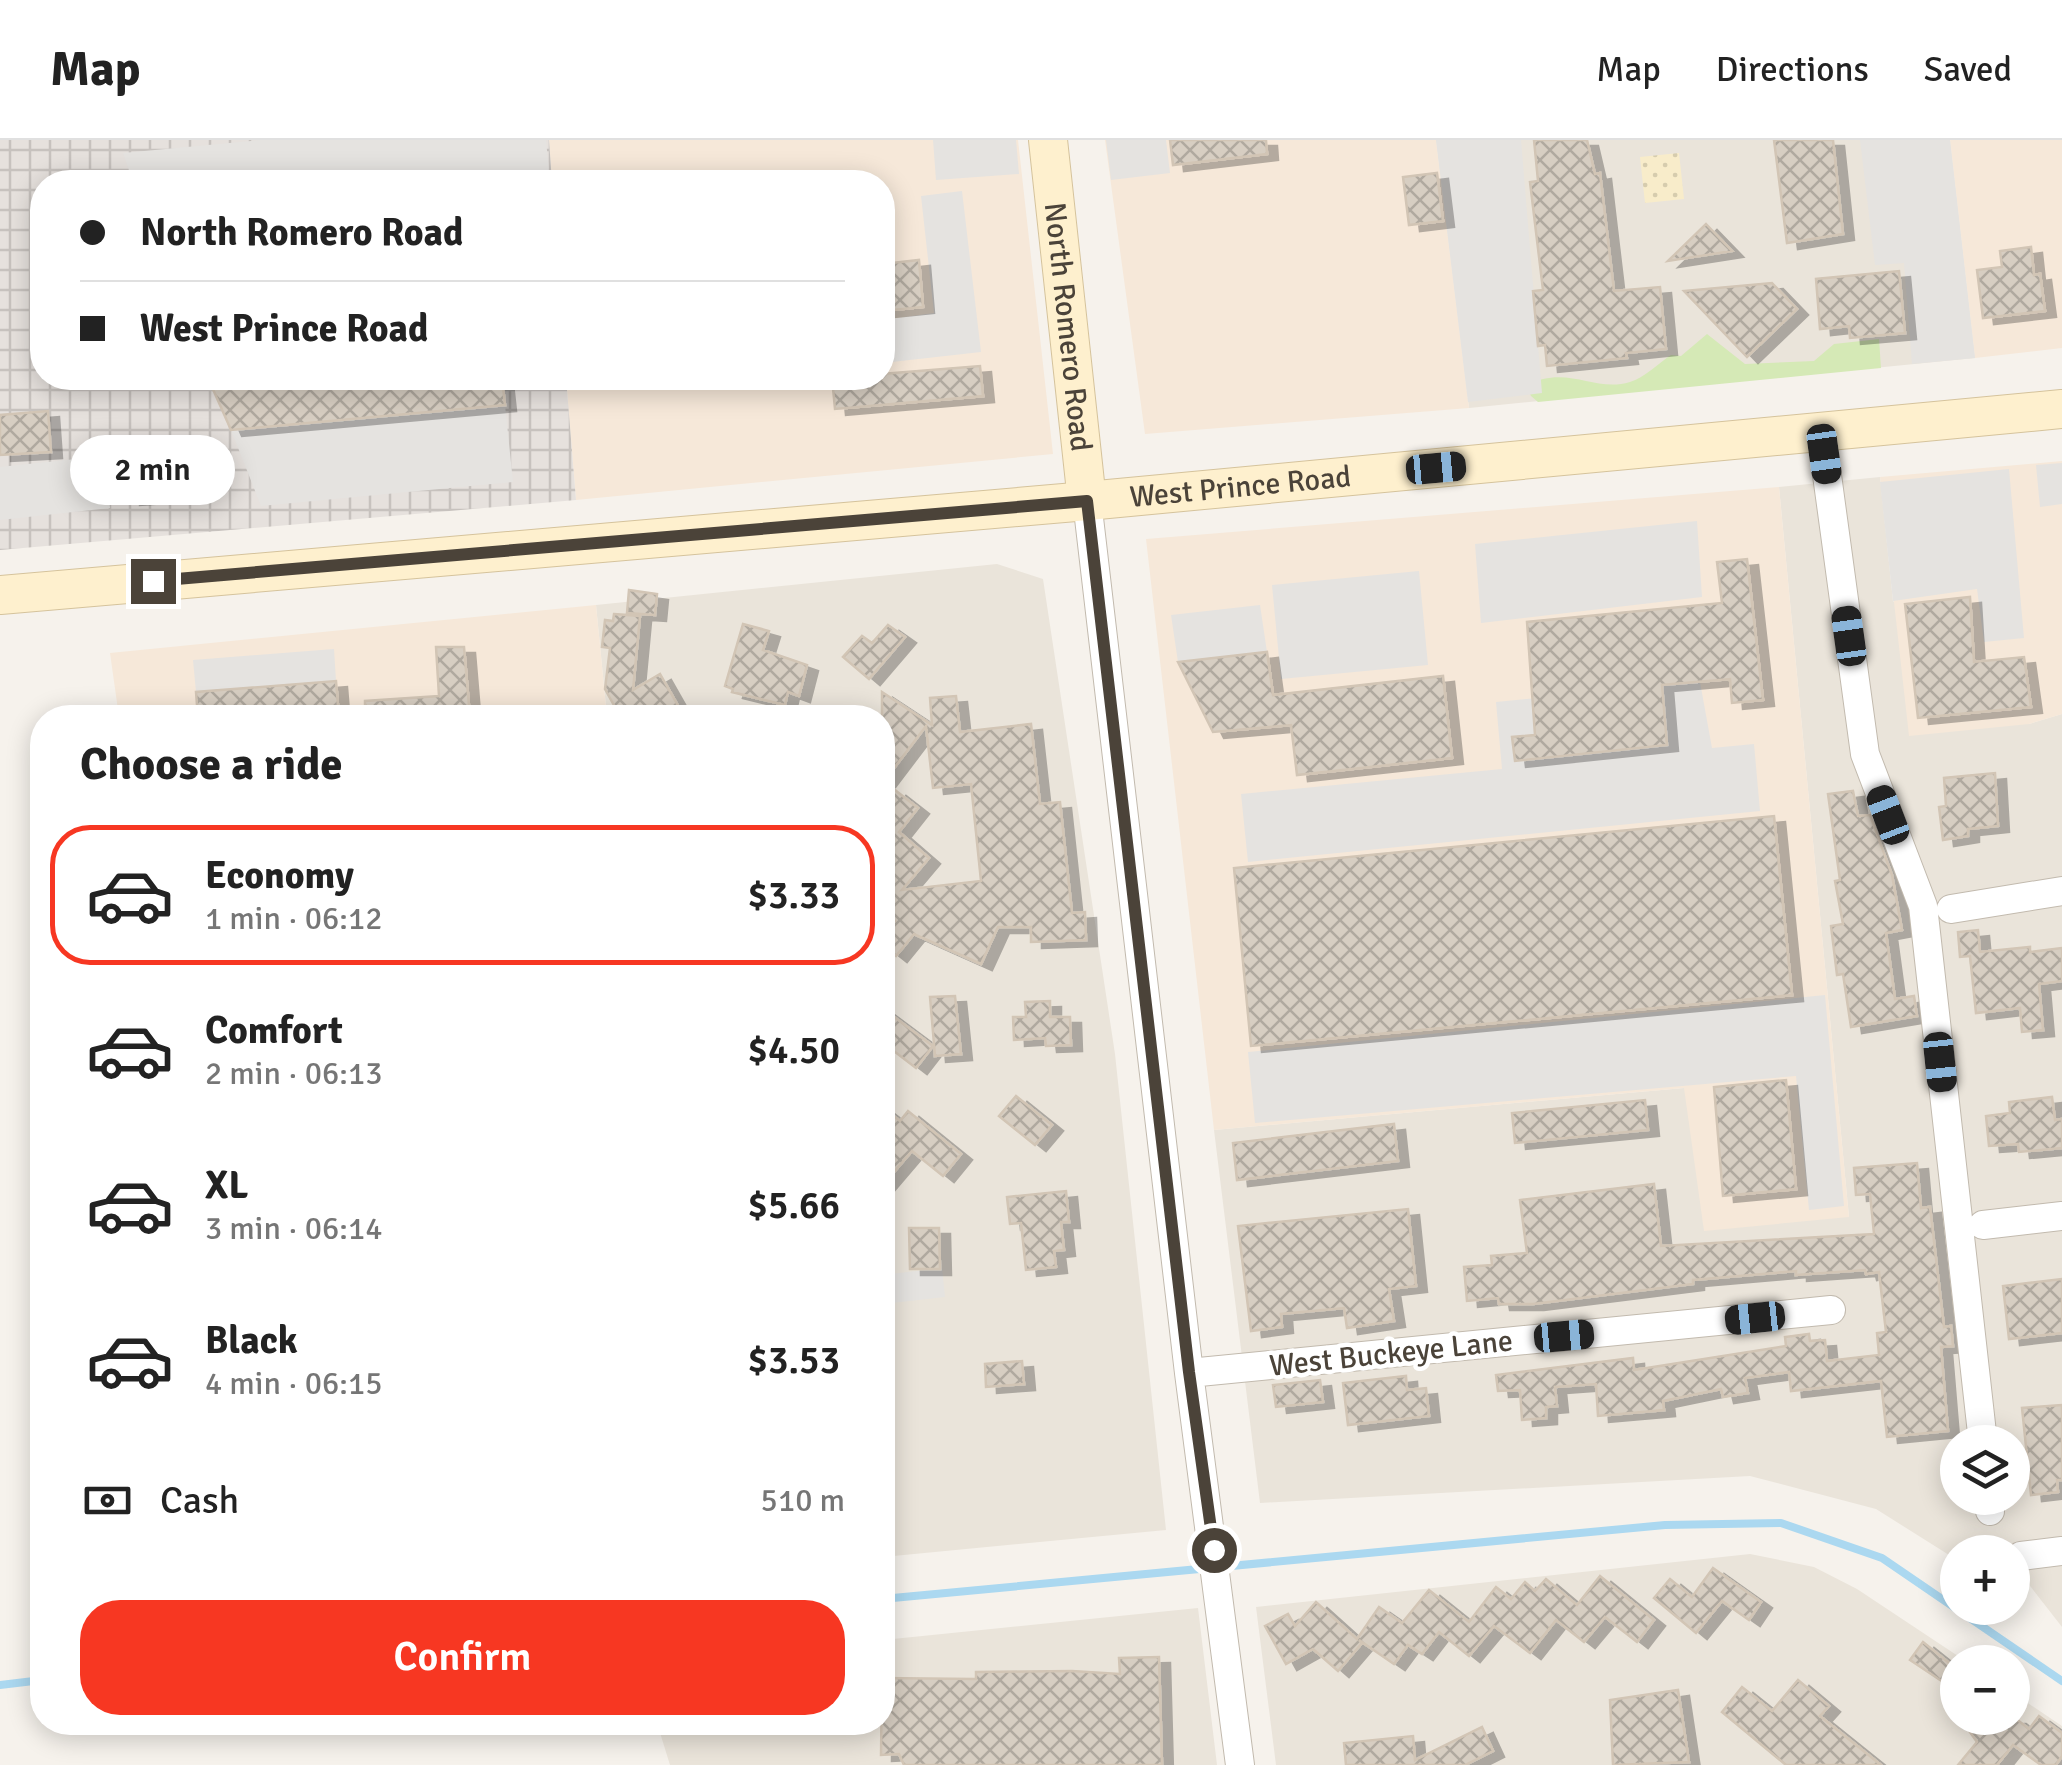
<!DOCTYPE html>
<meta charset="utf-8">
<style>
:root{--surface:#fff;--page:#f6f6f6;--text:#222;--muted:#767676;--line:#e0e0e0;--accent:#f73722}
body{margin:0;font-family:Signika,sans-serif;background:var(--page);color:var(--text);height:100vh;display:flex;flex-direction:column;font-size:38px;white-space:nowrap}
*{box-sizing:border-box;margin:0}
p{font-size:32px;color:var(--muted)}
.icon{flex:none;width:55px;height:55px;fill:none;stroke:currentColor;stroke-width:2;stroke-linecap:round;stroke-linejoin:round}
.map{position:relative;flex:1;overflow:hidden}
.side{position:absolute;left:30px;top:565px;width:865px;height:1030px;display:flex;flex-direction:column;background:var(--surface);border-radius:40px;box-shadow:0 5px 25px #0003}
.side>*{flex:none}
.hud{position:absolute;left:30px;top:30px;width:865px;height:220px;border-radius:40px;box-shadow:0 5px 25px #0003;display:grid;align-content:center;height:220px;padding:0 50px;background:var(--surface)}
.buttons{position:absolute;left:1940px;top:1285px;display:grid;gap:20px}
.buttons a{display:grid;place-items:center;width:90px;height:90px;border-radius:50%;background:var(--surface);box-shadow:0 5px 25px #0003;font-size:50px}
.end{position:absolute;width:45px;height:45px;margin:-22px;border:12px solid #4b4339;background:#fff;box-shadow:0 0 0 5px #fff}
.from{border-radius:50%}
.bubble{position:absolute;height:70px;border-radius:35px;background:var(--surface);box-shadow:0 5px 25px #0003;font-size:32px;font-weight:600;line-height:70px;text-align:center}
.car{position:absolute;width:30px;height:60px;margin:-30px -15px;border-radius:12px;box-shadow:0 0 8px 2px #0007;background:linear-gradient(#222 24%,#8ab4d8 0 40%,#222 0 76%,#8ab4d8 0 86%,#222 0)}
.hud b{display:flex;align-items:center;gap:35px;height:95px;font-size:38px}
.hud b+b{border-top:2px solid var(--line)}
.hud i{width:25px;height:25px;background:var(--text)}
ul{padding:0;list-style:none}
li{display:flex;align-items:center;gap:30px;height:140px;margin:0 20px 15px;padding:0 30px;border:5px solid transparent;border-radius:40px}
li div{flex:1}
li b{display:block;font-size:38px}
li em{font-style:normal;font-weight:600}
li.selected{border-color:var(--accent)}
li>.icon{width:90px;height:90px;stroke-width:1.5}
h2{padding:0 50px;font-size:45px;line-height:120px}
.pay{display:flex;align-items:center;gap:25px;height:110px;padding:0 50px;font-size:38px}
.pay p{margin-inline-start:auto}
.button{display:flex;gap:20px;margin-top:auto;padding:20px 50px}
.button a{flex:1;height:115px;border-radius:40px;background:var(--accent);color:#fff;font-size:40px;font-weight:600;line-height:115px;text-align:center}
header{display:flex;align-items:center;gap:60px;box-sizing:border-box;height:140px;padding:0 50px;background:var(--surface);border-bottom:2px solid var(--line)}
header strong{font-size:48px}
nav{display:flex;gap:55px;margin-inline-start:auto;font-size:35px}
.map>svg:first-child{display:block}
.residential{fill:#eae4da;fill-rule:evenodd}
.commercial{fill:#f6e8d9}
.industrial{fill:url(#industrial-grid)}
.grass{fill:#d5e9b6}
.sand{fill:url(#sand-dots)}
.parking{fill:#e5e3e0}
.lines{fill:none;stroke-linecap:round;stroke-linejoin:round}
.stream{stroke:#abd8f0;stroke-width:8}
.building{fill:url(#building-cross-hatch);stroke:#d2c5b5;stroke-width:2.5;filter:url(#shadow)}
.street-casing{stroke:#c2baae;stroke-width:30}
.secondary-casing{stroke:#d5c39c;stroke-width:40}
.street{stroke:#fff;stroke-width:28}
.secondary{stroke:#fef0ce;stroke-width:38}
.route{stroke:#4b4339;stroke-width:12}
.labels{text-anchor:middle;stroke-width:9;stroke-linejoin:round;paint-order:stroke}
.street-label{font-size:30px;fill:#4b4339;stroke:#fff}
</style>
<header>
<strong>Map</strong>
<nav><a>Map</a><a>Directions</a><a>Saved</a></nav>
</header>
<div class="map">
<svg width="2062" height="1625" viewBox="0 0 2062 1625">
<defs>
<pattern id="industrial-grid" width="8" height="8" patternUnits="userSpaceOnUse" patternTransform="scale(2.5)"><rect width="8" height="8" fill="#e6e1dd"/><path d="M0 4h8M4 0v8" fill="none" stroke="#c7c2be"/></pattern>
<pattern id="sand-dots" width="8" height="8" patternUnits="userSpaceOnUse" patternTransform="scale(2.5)"><rect width="8" height="8" fill="#f8ecca"/><path d="M2 2h.1M6 6h.1" fill="none" stroke="#d6ccae" stroke-width="1.8" stroke-linecap="round"/></pattern>
<pattern id="building-cross-hatch" width="8" height="8" patternUnits="userSpaceOnUse" patternTransform="scale(2.5)"><rect width="8" height="8" fill="#d7cec2"/><path d="M0 0l8 8M0 8l8-8" fill="none" stroke="#b0a99f"/></pattern>
<filter id="shadow"><feDropShadow dx="11" dy="6" stdDeviation="0" flood-color="#0004"/></filter>
</defs>
<rect width="100%" height="100%" fill="#f6f2ec"/>
<path class="residential" d="M 1436,0 L 1950,0 L 1975,218 L 1469,268 Z
M 1880,337 L 1893,461 L 2029,584 L 2062,574 L 2062,1487 L 2013,1424 L 2012,1412 L 1958,1412 L 1957,1420 L 1876,1369 L 1750,1336 L 1260,1363 L 1214,990 L 1684,948 L 1849,1077 L 1779,347 ZM 1958,1302 L 2012,1302 L 2012,1358 L 1958,1358 Z
M 997,424 L 1043,439 L 1115,914 L 1166,1390 L 883,1417 L 882,578 L 607,577 L 596,465 Z
M 1750,1414 L 1814,1427 L 1857,1449 L 1967,1522 L 1958,1522 L 1958,1578 L 2012,1578 L 2013,1553 L 2062,1586 L 2062,1625 L 1276,1625 L 1256,1467 Z
M 1198,1468 L 1217,1625 L 670,1625 L 657,1583 L 882,1582 L 883,1500 Z"/>
<path class="commercial" d="M 549,0 L 1018,0 L 1053,314 L 576,360 L 566,238 L 882,238 L 882,42 L 552,42 Z
M 1105,0 L 1436,0 L 1469,268 L 1145,294 Z
M 1950,0 L 2062,0 L 2062,208 L 1975,218 Z
M 2062,321 L 2062,574 L 2029,584 L 1909,596 L 1880,337 Z
M 1779,347 L 1849,1077 L 1704,1091 L 1684,948 L 1214,990 L 1146,399 Z
M 596,465 L 607,577 L 119,577 L 110,513 Z"/>
<path class="industrial" d="M 0,0 L 549,0 L 552,42 L 42,42 L 42,238 L 566,238 L 576,360 L 0,410 Z"/>
<path class="grass" d="M 1707,194 L 1745,224 L 1814,221 L 1834,204 L 1879,199 L 1881,228 L 1538,262 L 1531,256 L 1526,245 C 1569,224 1594,253 1630,242 C 1644,238 1659,223 1671,215 L 1681,216 Z"/>
<path class="sand" d="M 1679,13 L 1684,59 L 1645,63 L 1640,17 Z"/>
<path class="parking" d="M 260,0 L 546,0 L 550,42 L 133,42 L 123,13 Z
M 933,0 L 1016,0 L 1019,34 L 936,40 Z
M 1106,0 L 1166,0 L 1170,33 L 1111,40 Z
M 1436,0 L 1521,0 L 1542,253 L 1468,262 Z
M 1860,0 L 1950,0 L 1975,218 L 1912,224 L 1904,123 L 1875,125 Z
M 962,51 L 981,212 L 883,223 L 883,180 L 934,173 L 921,56 Z
M 505,265 L 513,342 L 261,366 L 231,290 Z
M 104,316 L 110,368 L 0,380 L 0,327 Z
M 2062,323 L 2062,364 L 2040,367 L 2036,325 Z
M 2009,329 L 2024,498 L 1984,502 L 1977,449 L 1893,461 L 1880,342 Z
M 1697,381 L 1702,457 L 1481,483 L 1475,404 Z
M 1419,431 L 1428,525 L 1281,539 L 1272,445 Z
M 1260,465 L 1267,512 L 1178,522 L 1171,475 Z
M 334,509 L 336,541 L 196,552 L 193,520 Z
M 1700,542 L 1712,608 L 1754,604 L 1760,671 L 1248,722 L 1241,654 L 1502,629 L 1496,562 Z
M 1825,855 L 1844,1066 L 1809,1070 L 1796,936 L 1255,983 L 1248,912 Z
M 942,1128 L 945,1157 L 883,1164 L 882,1135 Z"/>
<g class="lines">
<path class="stream" d="M 882,1459 L 1665,1385 L 1781,1383 L 1882,1418 L 2062,1541
M 0,1545 L 42,1540"/>
</g>
<path class="building" d="M 1170,0 L 1266,0 L 1267,14 L 1173,25 Z
M 1534,0 L 1587,0 L 1595,34 L 1600,33 L 1614,151 L 1660,147 L 1666,209 L 1626,213 L 1627,218 L 1547,226 L 1545,205 L 1538,206 L 1533,151 L 1543,150 L 1530,42 L 1538,41 Z
M 1774,0 L 1833,0 L 1843,94 L 1787,103 Z
M 1437,33 L 1443,81 L 1409,85 L 1403,37 Z
M 1706,84 L 1732,111 L 1668,121 Z
M 2031,107 L 2034,135 L 2040,134 L 2045,171 L 1983,178 L 1977,130 L 2002,127 L 2000,111 Z
M 919,120 L 923,167 L 882,171 L 882,124 Z
M 1899,131 L 1905,193 L 1850,198 L 1849,186 L 1820,189 L 1816,139 Z
M 1772,143 L 1797,169 L 1747,217 L 1684,151 Z
M 980,226 L 983,256 L 835,269 L 832,238 L 882,238 L 882,234 Z
M 208,238 L 502,238 L 505,265 L 231,290 Z
M 48,271 L 51,312 L 0,315 L 0,275 Z
M 179,315 L 182,355 L 129,359 L 126,320 Z
M 1747,419 L 1763,560 L 1732,563 L 1730,539 L 1662,545 L 1667,605 L 1515,621 L 1512,597 L 1535,595 L 1527,482 L 1722,463 L 1717,422 Z
M 629,450 L 657,454 L 655,475 L 627,473 Z
M 1970,457 L 1974,522 L 2024,517 L 2031,567 L 1918,578 L 1905,464 Z
M 614,474 L 640,476 L 633,550 L 660,534 L 685,578 L 621,578 L 605,549 L 610,508 L 602,507 L 605,480 L 613,481 Z
M 743,484 L 769,491 L 763,510 L 807,525 L 799,556 L 788,552 L 785,565 L 732,552 L 733,549 L 725,546 Z
M 888,485 L 905,497 L 869,539 L 843,517 L 862,496 L 872,503 Z
M 436,507 L 464,507 L 470,578 L 365,578 L 365,561 L 439,556 Z
M 1267,512 L 1273,555 L 1443,536 L 1452,618 L 1297,635 L 1291,585 L 1213,592 L 1178,522 Z
M 336,541 L 339,578 L 198,578 L 196,552 Z
M 882,552 L 932,585 L 930,558 L 956,556 L 960,592 L 1031,584 L 1040,664 L 1060,662 L 1072,773 L 1085,772 L 1086,800 L 1031,802 L 1031,787 L 998,787 L 981,824 L 914,794 L 896,816 L 882,805 L 882,797 L 895,781 L 882,772 L 882,666 L 895,650 L 918,668 L 899,692 L 929,718 L 902,750 L 981,741 L 971,644 L 933,648 L 926,586 L 882,644 Z
M 1995,633 L 1998,686 L 1968,689 L 1968,696 L 1943,700 L 1939,667 L 1946,666 L 1944,638 Z
M 1853,651 L 1858,676 L 1870,675 L 1892,735 L 1902,790 L 1886,793 L 1895,859 L 1914,856 L 1917,876 L 1851,887 L 1843,834 L 1837,835 L 1831,786 L 1843,784 L 1835,741 L 1840,740 L 1828,654 Z
M 1774,676 L 1792,855 L 1251,906 L 1234,728 Z
M 1978,790 L 1980,812 L 2030,807 L 2030,812 L 2062,808 L 2062,841 L 2039,844 L 2043,890 L 2022,892 L 2020,868 L 1976,873 L 1970,816 L 1960,817 L 1958,792 Z
M 955,856 L 961,914 L 935,916 L 930,857 Z
M 1050,861 L 1050,877 L 1070,877 L 1071,905 L 1046,906 L 1045,898 L 1014,900 L 1013,877 L 1026,877 L 1025,862 Z
M 882,868 L 933,906 L 916,928 L 882,902 Z
M 1786,940 L 1796,1049 L 1723,1056 L 1714,947 Z
M 1016,956 L 1052,985 L 1035,1005 L 999,976 Z
M 2052,957 L 2055,980 L 2062,979 L 2062,1008 L 2019,1012 L 2018,1004 L 1989,1006 L 1986,976 L 2010,973 L 2009,962 Z
M 1645,960 L 1648,990 L 1515,1003 L 1512,973 Z
M 882,967 L 900,981 L 908,971 L 961,1014 L 943,1036 L 912,1011 L 882,1046 Z
M 1394,984 L 1398,1021 L 1237,1040 L 1233,1003 Z
M 1917,1023 L 1921,1068 L 1930,1067 L 1944,1187 L 1951,1186 L 1953,1206 L 1941,1207 L 1948,1291 L 1887,1297 L 1881,1241 L 1791,1251 L 1789,1232 L 1745,1238 L 1748,1253 L 1723,1257 L 1721,1249 L 1663,1261 L 1664,1270 L 1598,1276 L 1596,1244 L 1555,1247 L 1557,1266 L 1546,1267 L 1546,1278 L 1522,1280 L 1520,1250 L 1498,1251 L 1496,1235 L 1633,1218 L 1634,1230 L 1786,1206 L 1785,1197 L 1809,1194 L 1810,1201 L 1825,1200 L 1827,1221 L 1879,1215 L 1877,1193 L 1886,1192 L 1879,1132 L 1866,1134 L 1865,1130 L 1796,1135 L 1796,1131 L 1693,1140 L 1693,1144 L 1533,1164 L 1499,1164 L 1498,1158 L 1467,1161 L 1464,1127 L 1492,1125 L 1491,1116 L 1527,1113 L 1520,1060 L 1654,1044 L 1661,1106 L 1874,1094 L 1870,1054 L 1856,1055 L 1854,1028 Z
M 1066,1051 L 1069,1082 L 1061,1082 L 1064,1110 L 1054,1111 L 1056,1127 L 1026,1130 L 1021,1083 L 1010,1084 L 1007,1057 Z
M 1408,1069 L 1416,1146 L 1389,1149 L 1394,1181 L 1347,1188 L 1344,1168 L 1281,1174 L 1282,1187 L 1251,1191 L 1238,1086 Z
M 909,1088 L 939,1088 L 940,1129 L 910,1129 Z
M 2062,1139 L 2062,1193 L 2009,1199 L 2003,1146 Z
M 1022,1221 L 1024,1244 L 986,1247 L 985,1224 Z
M 1406,1236 L 1407,1250 L 1426,1248 L 1429,1276 L 1348,1285 L 1343,1243 Z
M 1320,1240 L 1323,1262 L 1276,1267 L 1273,1245 Z
M 2062,1265 L 2062,1340 L 2057,1340 L 2058,1352 L 2031,1355 L 2022,1268 Z
M 1713,1428 L 1761,1462 L 1749,1480 L 1722,1461 L 1696,1493 L 1654,1458 L 1670,1439 L 1692,1457 Z
M 1600,1436 L 1654,1480 L 1637,1502 L 1605,1477 L 1584,1502 L 1556,1480 L 1530,1513 L 1494,1486 L 1469,1516 L 1439,1492 L 1422,1514 L 1408,1505 L 1394,1524 L 1359,1500 L 1362,1503 L 1338,1531 L 1313,1509 L 1286,1524 L 1265,1486 L 1288,1474 L 1295,1486 L 1316,1462 L 1357,1499 L 1379,1467 L 1402,1483 L 1429,1450 L 1469,1482 L 1496,1447 L 1511,1459 L 1525,1442 L 1535,1451 L 1546,1439 L 1577,1465 Z
M 1923,1502 L 1958,1530 L 1958,1552 L 1910,1520 Z
M 1159,1517 L 1162,1625 L 904,1625 L 899,1614 L 881,1615 L 882,1538 L 976,1539 L 976,1532 L 1072,1531 L 1120,1534 L 1119,1518 Z
M 1798,1540 L 1829,1566 L 1820,1576 L 1881,1625 L 1786,1625 L 1722,1572 L 1742,1547 L 1772,1571 Z
M 1678,1550 L 1689,1622 L 1613,1625 L 1610,1560 Z
M 2039,1576 L 2062,1593 L 2062,1616 L 2056,1625 L 2041,1625 L 2013,1605 L 1997,1625 L 1958,1625 L 1977,1602 L 1960,1578 L 2015,1578 L 2029,1589 Z
M 1482,1587 L 1493,1611 L 1465,1625 L 1346,1625 L 1344,1603 L 1413,1596 L 1415,1620 Z"/>
<g class="lines">
<defs>
<path id="street" d="M 1821,291 L 1865,614 L 1923,766 L 1983,1302
M 1087,361 L 1189,1233 L 1240,1625
M 1951,769 L 2062,751
M 1983,1085 L 2062,1076
M 1189,1233 L 1831,1170
M 1989,1358 L 1990,1371
M 2021,1416 L 2062,1411"/>
<g id="secondary">
<path id="s1" d="M 1048,0 L 1087,361"/>
<path id="s2" d="M 0,455 L 1087,361 L 2062,269"/>
</g>
</defs>
<use href="#street" class="street-casing"/>
<use href="#secondary" class="secondary-casing"/>
<use href="#street" class="street"/>
<use href="#secondary" class="secondary"/>
</g>
<g class="lines">
<path class="route" d="M 153,441 L 1087,361 L 1189,1232 L 1214,1410"/>
</g>
<g class="labels">
<g class="street-label">
<text dy="10" stroke="none"><textPath href="#s1" startOffset="188">North Romero Road</textPath></text>
<text dy="10" stroke="none"><textPath href="#s2" startOffset="1245">West Prince Road</textPath></text>
<text transform="translate(1391 1213) rotate(-6)" y="10">West Buckeye Lane</text>
</g>
</g>
</svg>
<div class="buttons">
<a><svg class="icon" aria-label="layers" viewBox="0 0 24 24"><path d="M12 4l9 5-9 5-9-5zM3 14l9 5 9-5"/></svg></a>
<a>+</a>
<a>−</a>
</div>
<i class="end from" style="left:1214px;top:1410px"></i>
<i class="end" style="left:153px;top:441px"></i>
<div class="bubble" style="left:70px;top:295px;width:165px">2 min</div>
<i class="car" style="left:1824px;top:314px;rotate:172deg"></i>
<i class="car" style="left:1436px;top:328px;rotate:85deg"></i>
<i class="car" style="left:1849px;top:496px;rotate:352deg"></i>
<i class="car" style="left:1888px;top:675px;rotate:339deg"></i>
<i class="car" style="left:1940px;top:922px;rotate:174deg"></i>
<i class="car" style="left:1755px;top:1178px;rotate:264deg"></i>
<i class="car" style="left:1564px;top:1196px;rotate:85deg"></i>
<div class="hud">
<b><i class="from"></i>North Romero Road</b>
<b><i></i>West Prince Road</b>
</div>
<section class="side">
<h2>Choose a ride</h2>
<ul>
<li class="selected"><svg class="icon" aria-label="car" viewBox="0 0 24 24"><path d="M5 17H2v-5l4-1 3-4h7l3 4 3 1v5h-3M9 17h6M6 11h13"/><circle cx="7" cy="17" r="2"/><circle cx="17" cy="17" r="2"/></svg><div><b>Economy</b><p>1 min · 06:12</p></div><em>$3.33</em></li>
<li><svg class="icon" aria-label="car" viewBox="0 0 24 24"><path d="M5 17H2v-5l4-1 3-4h7l3 4 3 1v5h-3M9 17h6M6 11h13"/><circle cx="7" cy="17" r="2"/><circle cx="17" cy="17" r="2"/></svg><div><b>Comfort</b><p>2 min · 06:13</p></div><em>$4.50</em></li>
<li><svg class="icon" aria-label="car" viewBox="0 0 24 24"><path d="M5 17H2v-5l4-1 3-4h7l3 4 3 1v5h-3M9 17h6M6 11h13"/><circle cx="7" cy="17" r="2"/><circle cx="17" cy="17" r="2"/></svg><div><b>XL</b><p>3 min · 06:14</p></div><em>$5.66</em></li>
<li><svg class="icon" aria-label="car" viewBox="0 0 24 24"><path d="M5 17H2v-5l4-1 3-4h7l3 4 3 1v5h-3M9 17h6M6 11h13"/><circle cx="7" cy="17" r="2"/><circle cx="17" cy="17" r="2"/></svg><div><b>Black</b><p>4 min · 06:15</p></div><em>$3.53</em></li>
</ul>
<div class="pay"><svg class="icon" aria-label="cash" viewBox="0 0 24 24"><path d="M3 7h18v10H3z"/><circle cx="12" cy="12" r="2"/></svg>Cash<p>510 m</p></div>
<div class="button"><a>Confirm</a></div>
</section>
</div>
